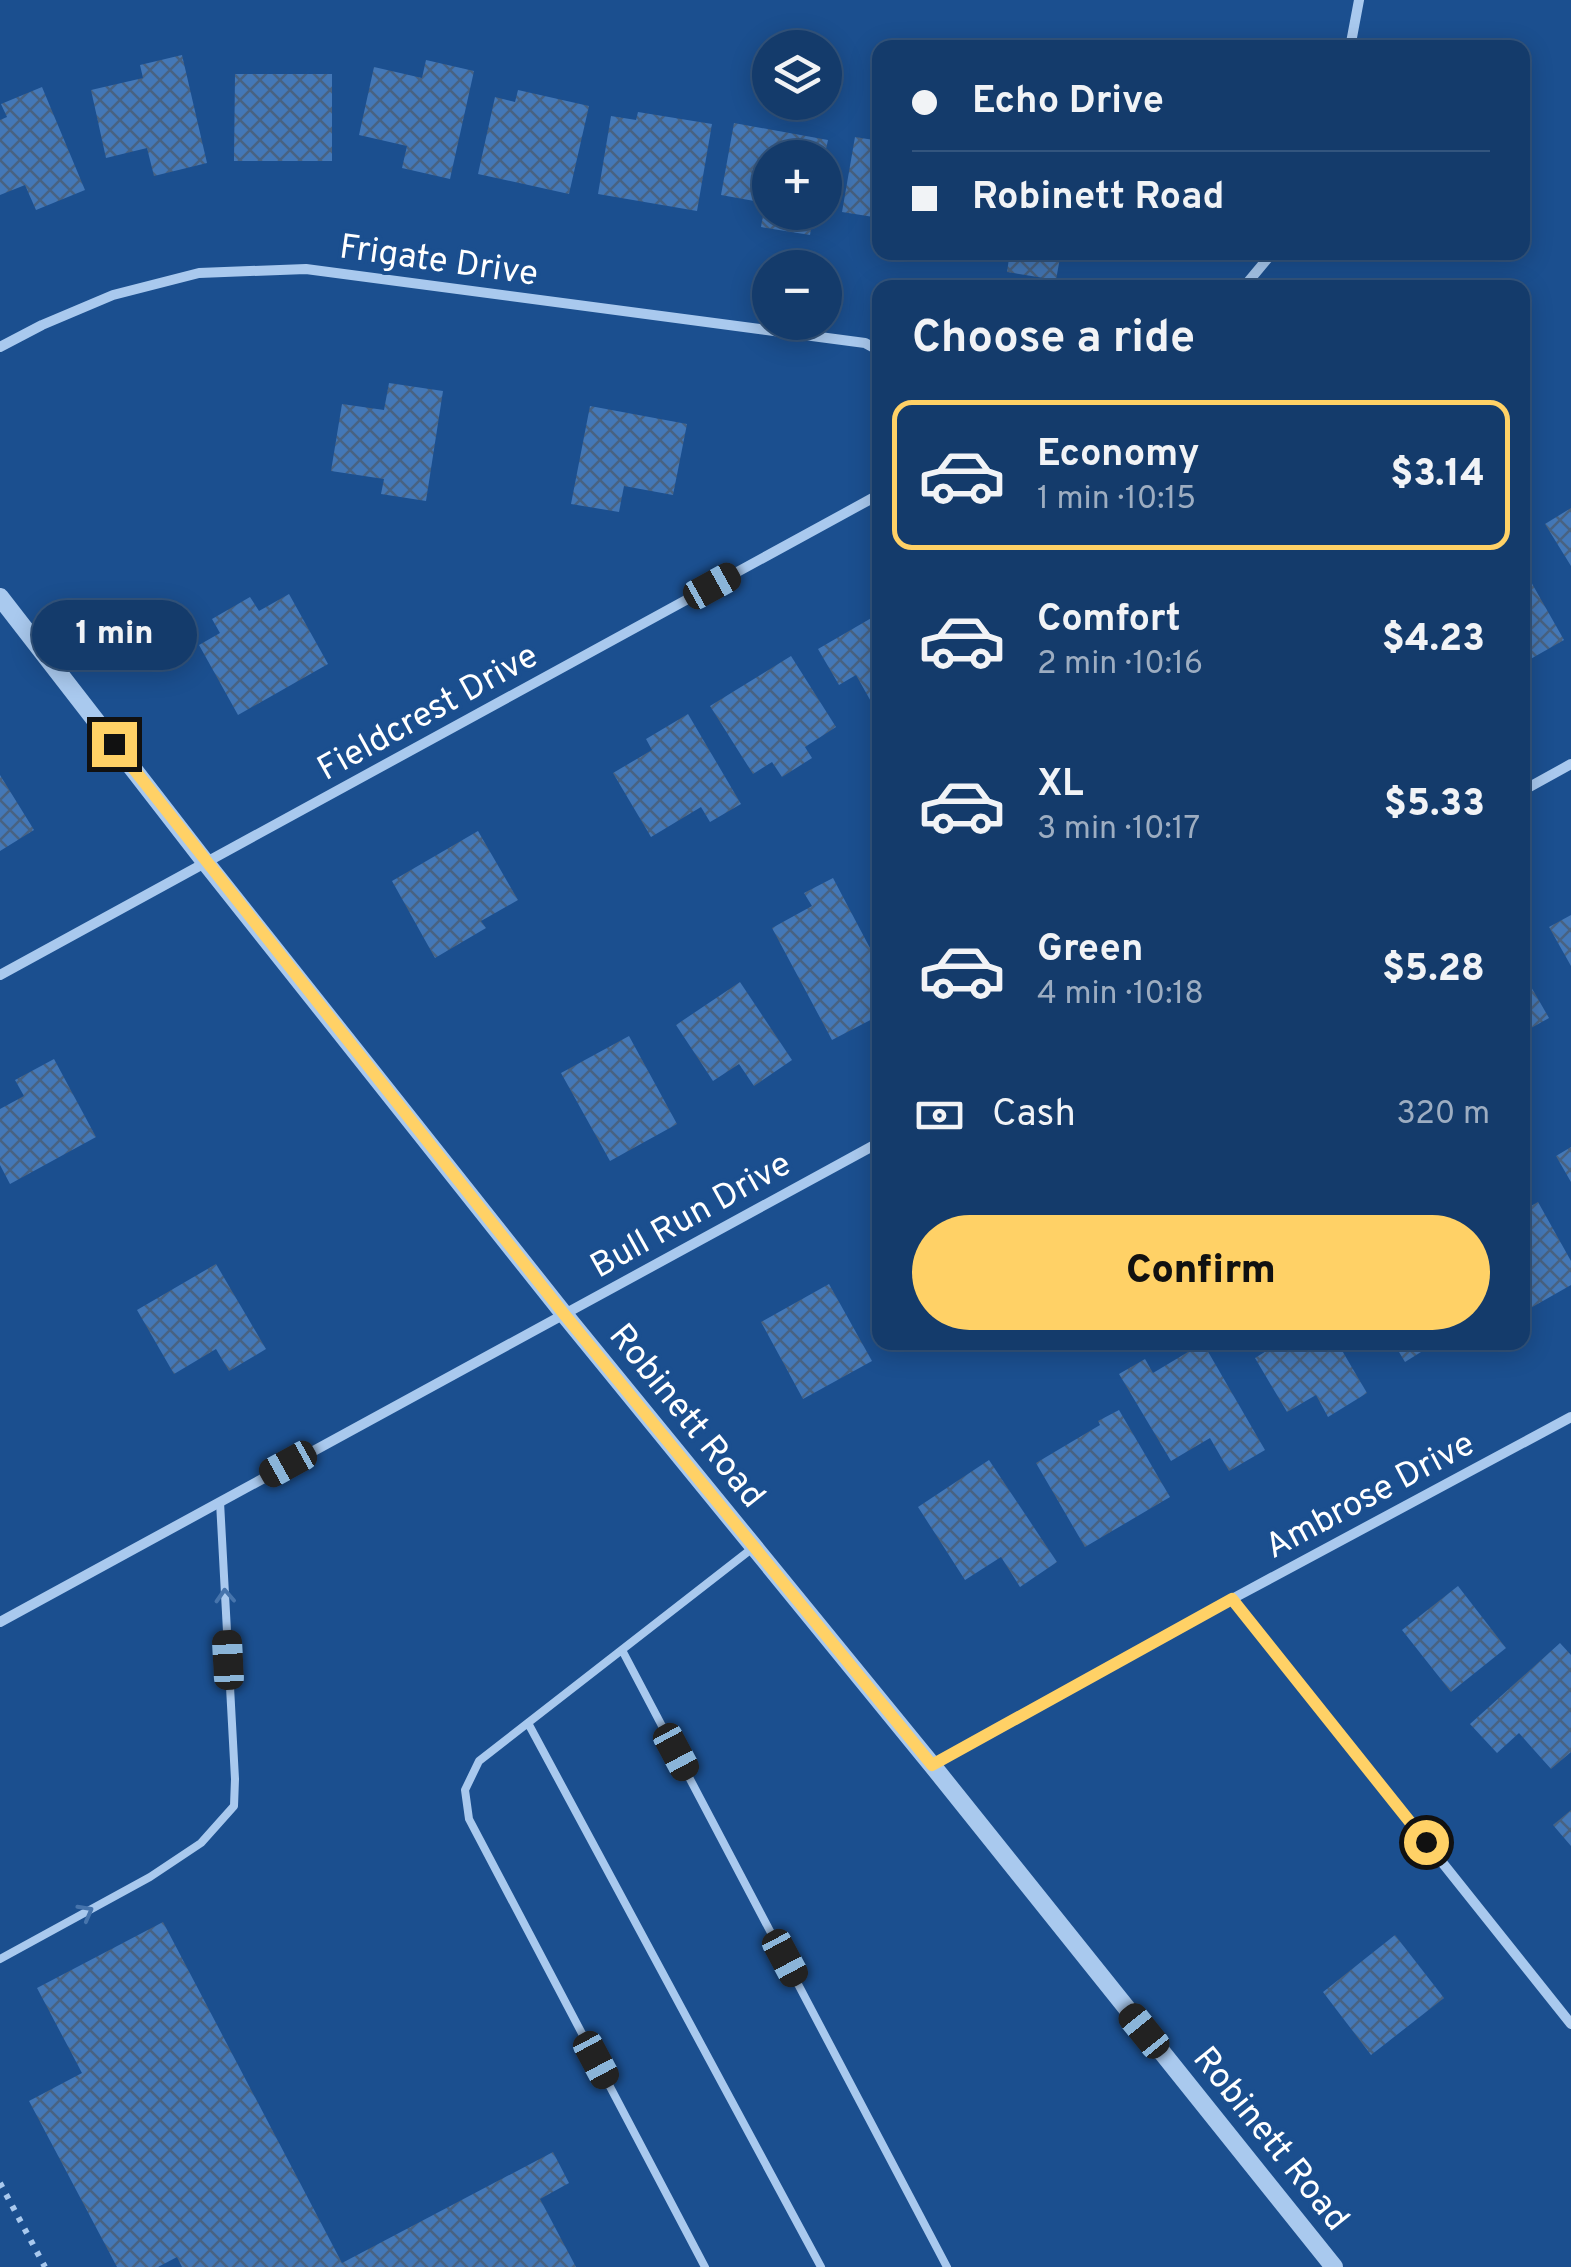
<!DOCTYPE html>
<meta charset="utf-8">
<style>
:root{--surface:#143b6b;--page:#214673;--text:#f1f3f6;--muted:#9dadc1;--line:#33557e;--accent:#ffd166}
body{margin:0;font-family:Overpass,sans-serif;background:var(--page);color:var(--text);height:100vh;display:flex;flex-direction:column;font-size:38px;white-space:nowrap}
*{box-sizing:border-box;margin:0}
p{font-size:32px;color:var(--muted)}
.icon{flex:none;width:55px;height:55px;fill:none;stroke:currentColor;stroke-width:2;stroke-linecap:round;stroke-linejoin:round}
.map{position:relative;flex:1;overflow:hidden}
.details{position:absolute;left:872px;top:280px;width:658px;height:1070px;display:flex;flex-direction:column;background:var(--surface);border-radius:20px;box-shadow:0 5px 25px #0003,0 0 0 2px var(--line)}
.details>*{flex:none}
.hud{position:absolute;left:872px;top:40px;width:658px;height:220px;border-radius:20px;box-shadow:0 5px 25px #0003,0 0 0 2px var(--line);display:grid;align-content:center;height:220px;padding:0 40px;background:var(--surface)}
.controls{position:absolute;left:752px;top:30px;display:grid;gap:20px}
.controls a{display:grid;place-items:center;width:90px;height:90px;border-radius:50%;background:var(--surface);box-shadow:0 5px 25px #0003,0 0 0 2px var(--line);font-size:50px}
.end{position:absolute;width:45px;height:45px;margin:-22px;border:12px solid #ffd166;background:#111;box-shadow:0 0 0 5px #111}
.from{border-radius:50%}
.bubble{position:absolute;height:70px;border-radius:35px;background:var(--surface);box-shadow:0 5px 25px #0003,0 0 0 2px var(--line);font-size:32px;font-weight:800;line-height:70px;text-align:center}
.car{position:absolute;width:30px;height:60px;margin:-30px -15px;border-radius:12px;box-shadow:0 0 8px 2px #0007;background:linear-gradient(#222 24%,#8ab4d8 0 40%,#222 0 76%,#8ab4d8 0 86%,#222 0)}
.hud b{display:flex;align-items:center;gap:35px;height:95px;font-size:38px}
.hud b+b{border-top:2px solid var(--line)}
.hud i{width:25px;height:25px;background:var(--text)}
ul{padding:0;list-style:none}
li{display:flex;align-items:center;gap:30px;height:150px;margin:0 20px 15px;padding:0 20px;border:5px solid transparent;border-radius:20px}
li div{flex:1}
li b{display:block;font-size:38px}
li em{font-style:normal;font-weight:800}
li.selected{border-color:var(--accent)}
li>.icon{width:90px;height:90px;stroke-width:1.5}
h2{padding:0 40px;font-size:45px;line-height:120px}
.pay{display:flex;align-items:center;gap:25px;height:110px;padding:0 40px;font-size:38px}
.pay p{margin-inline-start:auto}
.cta{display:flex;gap:20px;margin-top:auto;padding:20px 40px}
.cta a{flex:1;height:115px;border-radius:60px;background:var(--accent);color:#111;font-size:40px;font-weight:800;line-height:115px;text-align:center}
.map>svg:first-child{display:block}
.building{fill:url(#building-cross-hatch)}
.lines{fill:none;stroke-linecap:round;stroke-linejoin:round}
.path{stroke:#a9c9ee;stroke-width:6;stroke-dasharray:5 8;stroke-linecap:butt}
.service{stroke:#a9c9ee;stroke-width:8}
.minor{stroke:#a9c9ee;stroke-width:10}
.tertiary{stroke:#a9c9ee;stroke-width:18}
.oneway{stroke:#4674ac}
.route{stroke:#ffd166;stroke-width:12}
.labels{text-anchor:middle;stroke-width:8;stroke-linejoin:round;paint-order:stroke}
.street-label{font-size:35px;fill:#fff;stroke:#1b4f8f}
</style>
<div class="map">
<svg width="1571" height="2267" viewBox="0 0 1571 2267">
<defs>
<pattern id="building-cross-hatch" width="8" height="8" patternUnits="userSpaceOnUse" patternTransform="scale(2.5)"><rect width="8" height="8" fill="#4478b7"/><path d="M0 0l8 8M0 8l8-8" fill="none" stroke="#486282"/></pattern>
</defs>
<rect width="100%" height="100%" fill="#1b4f8f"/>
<path class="building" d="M 182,55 L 207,163 L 154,176 L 147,148 L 106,158 L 91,90 L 143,78 L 140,65 Z
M 426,60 L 474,71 L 450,179 L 402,168 L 407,146 L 359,135 L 374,67 L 422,78 Z
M 235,74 L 332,74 L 332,161 L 234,161 Z
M 42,87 L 85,190 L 36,210 L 25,185 L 0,195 L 0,120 L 7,117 L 1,104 Z
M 518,90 L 589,106 L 569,194 L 478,174 L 495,97 L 515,102 Z
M 638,112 L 712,124 L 697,211 L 598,194 L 611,116 L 636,120 Z
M 734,123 L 828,140 L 824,158 L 770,158 L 770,212 L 814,212 L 810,235 L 761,227 L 765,203 L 721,195 Z
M 855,137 L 880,141 L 880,218 L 842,212 Z
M 1010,252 L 1061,252 L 1056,280 L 1007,272 Z
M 389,383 L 443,391 L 426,501 L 381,494 L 384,479 L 331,471 L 342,404 L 384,410 Z
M 590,406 L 687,424 L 673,495 L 624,486 L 619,512 L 571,504 Z
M 1571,508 L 1571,566 L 1545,524 Z
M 1522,566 L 1564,640 L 1527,661 L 1522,653 Z
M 289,594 L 328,664 L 238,715 L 199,645 L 220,633 L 212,619 L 250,597 L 259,611 Z
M 880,613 L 880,701 L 873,705 L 856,675 L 839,685 L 818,649 Z
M 791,656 L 836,727 L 805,747 L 812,758 L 782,777 L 772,762 L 753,774 L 710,706 Z
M 688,714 L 741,804 L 710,822 L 701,807 L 651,837 L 613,773 L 652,750 L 646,739 Z
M 0,775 L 34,830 L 0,851 Z
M 478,831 L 518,900 L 481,921 L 486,928 L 435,958 L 392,881 Z
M 833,878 L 880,967 L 880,1015 L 832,1040 L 772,928 L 812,906 L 804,893 Z
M 1571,915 L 1571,966 L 1549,927 Z
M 1522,971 L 1549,1018 L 1522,1033 Z
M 740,982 L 792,1060 L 754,1086 L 739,1064 L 713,1081 L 676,1025 Z
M 629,1036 L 677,1124 L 610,1161 L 561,1073 Z
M 54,1059 L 96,1137 L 10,1184 L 0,1165 L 0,1109 L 24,1096 L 15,1080 Z
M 1571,1147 L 1571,1182 L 1556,1156 Z
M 1538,1202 L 1571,1261 L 1571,1285 L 1522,1313 L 1522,1211 Z
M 216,1264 L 266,1349 L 229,1371 L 216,1349 L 174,1374 L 137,1310 Z
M 829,1284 L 872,1361 L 803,1399 L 761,1322 Z
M 1281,1342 L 1337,1342 L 1367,1393 L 1328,1417 L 1316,1395 L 1287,1412 L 1255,1358 Z
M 1393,1342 L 1437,1342 L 1405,1362 Z
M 1203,1343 L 1265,1450 L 1229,1471 L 1210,1438 L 1171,1461 L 1119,1374 L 1145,1359 L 1153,1373 Z
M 1119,1410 L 1170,1497 L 1085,1547 L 1036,1463 L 1100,1425 L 1098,1421 Z
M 989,1460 L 1057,1562 L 1020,1587 L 1001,1557 L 965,1580 L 918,1507 Z
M 1458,1586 L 1506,1648 L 1451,1692 L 1402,1630 Z
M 1560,1643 L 1571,1655 L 1571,1752 L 1551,1769 L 1519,1733 L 1497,1753 L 1470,1724 Z
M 1571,1810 L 1571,1846 L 1553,1825 Z
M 163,1922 L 342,2263 L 553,2152 L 569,2183 L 540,2199 L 576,2267 L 182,2267 L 177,2257 L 158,2267 L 117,2267 L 29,2101 L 82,2073 L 37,1988 Z
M 1395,1935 L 1444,1998 L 1371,2055 L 1323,1992 Z"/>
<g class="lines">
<path class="path" d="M 0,2183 L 45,2267"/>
<path class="service" d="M 622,1650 L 947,2267
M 528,1723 L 821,2267
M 0,1959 L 150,1877 L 201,1843 L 234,1806 L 235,1779 L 220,1502
M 705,2267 L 469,1819 L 465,1790 L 479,1761 L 754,1547"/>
<path class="minor" d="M 1350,48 L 1359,0
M 1243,288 L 1273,252
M 0,347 L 42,325 L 113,295 L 199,273 L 306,269 L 865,343 L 880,351
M 1522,791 L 1571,764
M 0,975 L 880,494
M 1232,1599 L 1571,2024
M 0,1622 L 880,1142
M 932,1765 L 1232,1599 L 1571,1417"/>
<path class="tertiary" d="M 0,597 L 206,863 L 564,1314 L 932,1765 L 1334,2267"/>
</g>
<defs><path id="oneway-chevron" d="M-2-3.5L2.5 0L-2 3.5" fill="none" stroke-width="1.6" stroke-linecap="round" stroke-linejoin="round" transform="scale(2.5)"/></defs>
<g class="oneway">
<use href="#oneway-chevron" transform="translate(225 1596) rotate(-93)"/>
<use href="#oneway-chevron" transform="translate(86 1912) rotate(-29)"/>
</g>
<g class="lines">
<path class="route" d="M 114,744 L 564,1314 L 932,1765 L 1232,1599 L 1426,1842"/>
</g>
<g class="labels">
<g class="street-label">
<text transform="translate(439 259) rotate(8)" y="12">Frigate Drive</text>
<text transform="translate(427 711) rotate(-29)" y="12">Fieldcrest Drive</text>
<text transform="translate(690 1214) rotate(-29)" y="12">Bull Run Drive</text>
<text transform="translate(688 1415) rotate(51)" y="12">Robinett Road</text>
<text transform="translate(1369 1494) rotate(-28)" y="12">Ambrose Drive</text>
<text transform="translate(1272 2138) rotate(51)" y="12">Robinett Road</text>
</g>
</g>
</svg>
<div class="controls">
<a><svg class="icon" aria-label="layers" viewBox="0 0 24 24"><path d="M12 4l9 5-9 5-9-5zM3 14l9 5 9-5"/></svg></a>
<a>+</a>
<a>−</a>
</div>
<i class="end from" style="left:1426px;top:1842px"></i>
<i class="end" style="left:114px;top:744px"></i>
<div class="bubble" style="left:32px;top:600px;width:165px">1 min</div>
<i class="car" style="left:712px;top:586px;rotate:61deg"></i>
<i class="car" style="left:288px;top:1464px;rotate:241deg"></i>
<i class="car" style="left:228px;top:1660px;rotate:357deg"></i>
<i class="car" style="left:676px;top:1752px;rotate:152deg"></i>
<i class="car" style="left:785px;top:1958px;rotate:152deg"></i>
<i class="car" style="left:1144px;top:2031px;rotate:321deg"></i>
<i class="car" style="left:596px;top:2060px;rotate:152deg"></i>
<div class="hud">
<b><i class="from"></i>Echo Drive</b>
<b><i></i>Robinett Road</b>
</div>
<section class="details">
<h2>Choose a ride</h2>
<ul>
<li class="selected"><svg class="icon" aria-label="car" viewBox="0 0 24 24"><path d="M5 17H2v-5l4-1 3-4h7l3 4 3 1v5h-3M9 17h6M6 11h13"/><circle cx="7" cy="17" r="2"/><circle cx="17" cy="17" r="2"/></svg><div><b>Economy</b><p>1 min · 10:15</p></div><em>$3.14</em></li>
<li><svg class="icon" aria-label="car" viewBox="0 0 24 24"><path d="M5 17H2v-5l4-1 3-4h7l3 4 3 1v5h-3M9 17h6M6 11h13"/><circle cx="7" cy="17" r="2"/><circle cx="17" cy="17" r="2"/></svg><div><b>Comfort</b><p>2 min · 10:16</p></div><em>$4.23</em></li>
<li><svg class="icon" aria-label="car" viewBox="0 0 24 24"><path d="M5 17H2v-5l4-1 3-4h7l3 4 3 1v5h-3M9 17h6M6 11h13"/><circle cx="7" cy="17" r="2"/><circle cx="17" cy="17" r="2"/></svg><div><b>XL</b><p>3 min · 10:17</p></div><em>$5.33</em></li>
<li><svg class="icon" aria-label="car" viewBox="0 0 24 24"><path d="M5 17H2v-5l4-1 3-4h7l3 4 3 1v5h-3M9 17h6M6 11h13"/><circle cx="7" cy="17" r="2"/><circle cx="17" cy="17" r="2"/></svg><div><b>Green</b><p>4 min · 10:18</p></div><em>$5.28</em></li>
</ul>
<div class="pay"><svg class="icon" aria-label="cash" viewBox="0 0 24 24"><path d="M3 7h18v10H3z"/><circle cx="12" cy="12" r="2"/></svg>Cash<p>320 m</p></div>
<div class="cta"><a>Confirm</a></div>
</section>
</div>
